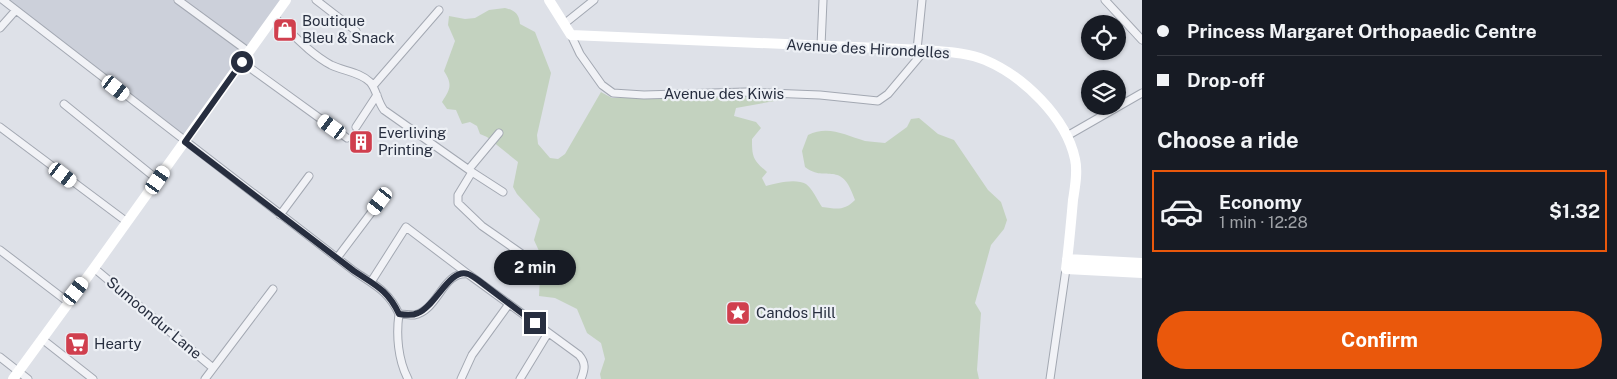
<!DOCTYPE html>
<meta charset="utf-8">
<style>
:root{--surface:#171b24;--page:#242831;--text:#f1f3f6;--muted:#9ea1a6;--line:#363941;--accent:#ea580c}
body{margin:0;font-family:"Public Sans",sans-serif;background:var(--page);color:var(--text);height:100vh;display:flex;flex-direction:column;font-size:19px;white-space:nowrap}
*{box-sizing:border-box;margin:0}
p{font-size:16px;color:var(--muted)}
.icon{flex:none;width:28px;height:28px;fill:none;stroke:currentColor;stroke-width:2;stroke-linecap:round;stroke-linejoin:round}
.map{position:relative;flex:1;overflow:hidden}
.details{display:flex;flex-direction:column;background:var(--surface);width:475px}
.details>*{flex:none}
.hud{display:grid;align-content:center;height:110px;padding:0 15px;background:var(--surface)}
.tools{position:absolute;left:1081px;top:15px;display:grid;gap:10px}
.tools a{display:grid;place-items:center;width:45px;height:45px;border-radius:50%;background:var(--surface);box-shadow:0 1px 4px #0004;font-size:25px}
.end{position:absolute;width:22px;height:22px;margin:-11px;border:6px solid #272e3f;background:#fff;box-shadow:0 0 0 2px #fff}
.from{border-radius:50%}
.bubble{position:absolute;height:35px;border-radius:18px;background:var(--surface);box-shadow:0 1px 4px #0004;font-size:16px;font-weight:700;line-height:35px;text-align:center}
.car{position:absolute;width:15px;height:30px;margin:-15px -8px;border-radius:6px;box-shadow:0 0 4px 1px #0007;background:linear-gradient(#fff 24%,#345 0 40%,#fff 0 76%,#345 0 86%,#fff 0)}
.hud b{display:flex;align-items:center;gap:18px;height:48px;font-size:19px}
.hud b+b{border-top:1px solid var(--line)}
.hud i{width:12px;height:12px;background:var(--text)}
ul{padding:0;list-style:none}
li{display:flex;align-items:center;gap:15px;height:82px;margin:0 10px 8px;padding:0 5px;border:2px solid transparent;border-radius:0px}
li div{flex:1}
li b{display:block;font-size:19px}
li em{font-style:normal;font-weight:700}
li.current{border-color:var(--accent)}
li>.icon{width:45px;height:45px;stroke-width:1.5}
h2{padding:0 15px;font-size:22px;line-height:60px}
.cta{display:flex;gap:10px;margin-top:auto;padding:10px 15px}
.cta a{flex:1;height:58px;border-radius:30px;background:var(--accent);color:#fff;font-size:20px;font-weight:700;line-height:58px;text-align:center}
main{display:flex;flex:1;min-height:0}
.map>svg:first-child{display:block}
.built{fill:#ccd0da}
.green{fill:#c3d2bf}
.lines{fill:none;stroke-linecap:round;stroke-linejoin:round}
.street-casing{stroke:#a3a8b2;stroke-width:9}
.street{stroke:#f1f2f6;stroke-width:7}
.secondary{stroke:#fff;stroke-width:10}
.route{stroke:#272e3f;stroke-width:6}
.labels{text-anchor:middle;stroke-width:4.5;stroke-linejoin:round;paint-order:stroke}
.poi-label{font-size:15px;fill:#272e3f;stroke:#edf0f5;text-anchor:start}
.street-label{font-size:15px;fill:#272e3f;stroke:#edf0f5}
</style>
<main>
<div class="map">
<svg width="1142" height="379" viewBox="0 0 1142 379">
<rect width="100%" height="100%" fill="#dee1e8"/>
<path class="built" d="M 7,0 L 281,0 L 183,136 Z"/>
<path class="green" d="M 505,8 C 514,10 519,13 520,24 L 535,32 L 551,73 L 537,135 L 538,144 L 550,158 L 558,159 L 565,154 L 601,92 L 612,98 L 778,96 L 780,100 L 736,108 L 734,116 L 756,122 L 761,128 L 752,139 C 752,157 753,160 767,172 L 762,178 L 766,186 C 776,183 796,178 806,184 C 812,188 818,201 822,207 C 837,209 844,211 855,200 C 841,158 827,184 805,167 L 802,151 L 808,135 C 828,125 845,135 865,141 C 871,142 878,142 885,143 L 907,127 L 911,119 L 919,118 L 938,134 L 954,140 L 988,190 L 1001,202 L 1007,220 L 1004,229 L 991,245 L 975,303 L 981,313 L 977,370 L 979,379 L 601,379 L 600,374 L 605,359 L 601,343 L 587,333 L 577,309 L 555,298 L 539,296 L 540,278 L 544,262 L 534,240 L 540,219 L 517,194 L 513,187 L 518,162 L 487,137 L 480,134 L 477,126 L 470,122 L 462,124 L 456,110 L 447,109 L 442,102 C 450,89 453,85 444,71 L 455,41 L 448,25 L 449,16 L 465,19 L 475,18 L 489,10 Z"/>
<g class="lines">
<defs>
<path id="street" d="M 3,0 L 354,271 C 374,285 388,290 399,314
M 178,0 L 249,52
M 316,0 L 356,31
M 1105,0 L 1142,40
M 274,17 C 292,33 309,53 331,65 C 343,71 360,72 370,82 C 377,90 377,101 384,110 L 472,172 L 458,195 L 458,203 L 482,226 L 522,254
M 564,24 L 594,0
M 0,28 L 16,10
M 571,35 L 580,54 L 602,85 L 613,93 L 644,95 L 746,92 L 820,95 L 878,101 L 888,94 L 925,50
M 821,46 L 823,0
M 917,50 L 922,0
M 242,62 L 347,138
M 373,86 L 439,10
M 64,104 L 158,180
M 0,127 L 127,222
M 356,127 L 377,95
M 1067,136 L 1142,93
M 469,169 L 499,133
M 472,172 L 503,192
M 280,215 L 309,176
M 0,250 L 68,302
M 337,258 L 380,201
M 94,268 L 213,368
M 371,282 L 406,227 L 468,274
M 399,314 C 404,314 409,315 414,315 C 439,310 442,271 468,274 L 579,355 C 586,363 585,369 581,379
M 399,314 C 396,335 398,360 408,379
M 42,339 L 93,379
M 0,357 L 28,379
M 205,379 L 273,289
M 461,379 L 472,355 L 509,304
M 520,379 L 548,333
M 1050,379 L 1066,269"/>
</defs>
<use href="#street" class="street-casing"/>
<use href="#street" class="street"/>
<path class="secondary" d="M 549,0 L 571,35 L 925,50 C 945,52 966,52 985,60 C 1023,76 1066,117 1075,159 C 1078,172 1075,187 1073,200 C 1071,223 1069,246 1066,269 L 1142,273
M 1067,259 L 1142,263
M 13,379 L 94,268 L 286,0"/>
</g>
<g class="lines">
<path class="route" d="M 242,62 L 185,142 L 354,271 C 375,285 388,290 399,314 C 405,315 412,316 418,313 C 435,307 450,267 468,274 C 471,275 475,278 478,280 L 535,323"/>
</g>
<defs>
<symbol id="shop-square" viewBox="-11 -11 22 22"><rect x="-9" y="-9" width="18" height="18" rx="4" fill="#d03f4e" stroke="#edf0f5"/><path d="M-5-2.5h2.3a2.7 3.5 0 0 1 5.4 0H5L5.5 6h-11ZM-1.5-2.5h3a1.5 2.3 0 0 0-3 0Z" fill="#fff"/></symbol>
<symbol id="building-square" viewBox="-11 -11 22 22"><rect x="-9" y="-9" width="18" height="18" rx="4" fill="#d03f4e" stroke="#edf0f5"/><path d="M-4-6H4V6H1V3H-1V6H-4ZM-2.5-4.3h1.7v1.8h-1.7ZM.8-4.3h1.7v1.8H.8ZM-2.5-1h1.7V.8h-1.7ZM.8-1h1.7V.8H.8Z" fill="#fff"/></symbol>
<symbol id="sight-square" viewBox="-11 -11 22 22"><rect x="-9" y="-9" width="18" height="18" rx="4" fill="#d03f4e" stroke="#edf0f5"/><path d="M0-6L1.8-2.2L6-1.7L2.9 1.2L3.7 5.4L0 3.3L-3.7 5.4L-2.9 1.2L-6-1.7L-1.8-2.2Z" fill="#fff"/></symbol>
<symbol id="supermarket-square" viewBox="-11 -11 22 22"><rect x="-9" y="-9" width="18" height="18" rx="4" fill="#d03f4e" stroke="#edf0f5"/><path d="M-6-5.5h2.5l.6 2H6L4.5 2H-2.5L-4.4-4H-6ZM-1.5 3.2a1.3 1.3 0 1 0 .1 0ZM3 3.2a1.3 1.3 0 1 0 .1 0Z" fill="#fff"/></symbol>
</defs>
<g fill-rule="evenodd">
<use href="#shop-square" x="271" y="16" width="28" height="28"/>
<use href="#building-square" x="347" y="128" width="28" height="28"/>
<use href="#sight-square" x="724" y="299" width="28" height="28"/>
<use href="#supermarket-square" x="63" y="330" width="28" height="28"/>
</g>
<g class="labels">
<g class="poi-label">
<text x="302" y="26">Boutique<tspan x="302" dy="17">Bleu &amp; Snack</tspan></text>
<text x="378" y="138">Everliving<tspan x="378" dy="17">Printing</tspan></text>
<text x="756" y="318">Candos Hill</text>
<text x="94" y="349">Hearty</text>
</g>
<g class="street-label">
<text transform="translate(868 49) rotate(3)" y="5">Avenue des Hirondelles</text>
<text x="724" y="99">Avenue des Kiwis</text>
<text transform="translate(154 318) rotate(40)" y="5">Sumoondur Lane</text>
</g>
</g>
</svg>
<div class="tools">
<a><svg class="icon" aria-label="locate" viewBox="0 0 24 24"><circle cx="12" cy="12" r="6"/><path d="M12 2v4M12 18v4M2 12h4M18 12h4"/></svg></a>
<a><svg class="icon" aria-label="layers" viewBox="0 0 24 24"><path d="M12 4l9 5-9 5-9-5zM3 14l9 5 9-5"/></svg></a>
</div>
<i class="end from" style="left:242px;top:62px"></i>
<i class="end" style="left:535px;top:323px"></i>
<div class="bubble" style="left:494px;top:250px;width:82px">2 min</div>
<i class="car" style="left:116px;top:88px;rotate:128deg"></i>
<i class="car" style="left:332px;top:127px;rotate:306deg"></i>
<i class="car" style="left:63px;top:175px;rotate:127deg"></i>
<i class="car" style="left:158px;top:180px;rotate:35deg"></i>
<i class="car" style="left:380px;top:201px;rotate:217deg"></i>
<i class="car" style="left:76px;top:291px;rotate:38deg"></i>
</div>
<section class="details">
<div class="hud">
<b><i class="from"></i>Princess Margaret Orthopaedic Centre</b>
<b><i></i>Drop-off</b>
</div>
<h2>Choose a ride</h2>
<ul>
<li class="current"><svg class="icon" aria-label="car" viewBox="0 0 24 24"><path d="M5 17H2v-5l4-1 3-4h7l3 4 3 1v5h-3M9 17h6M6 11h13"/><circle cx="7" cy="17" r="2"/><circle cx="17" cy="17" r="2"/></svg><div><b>Economy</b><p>1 min · 12:28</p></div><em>$1.32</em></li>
</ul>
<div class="cta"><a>Confirm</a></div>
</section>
</main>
